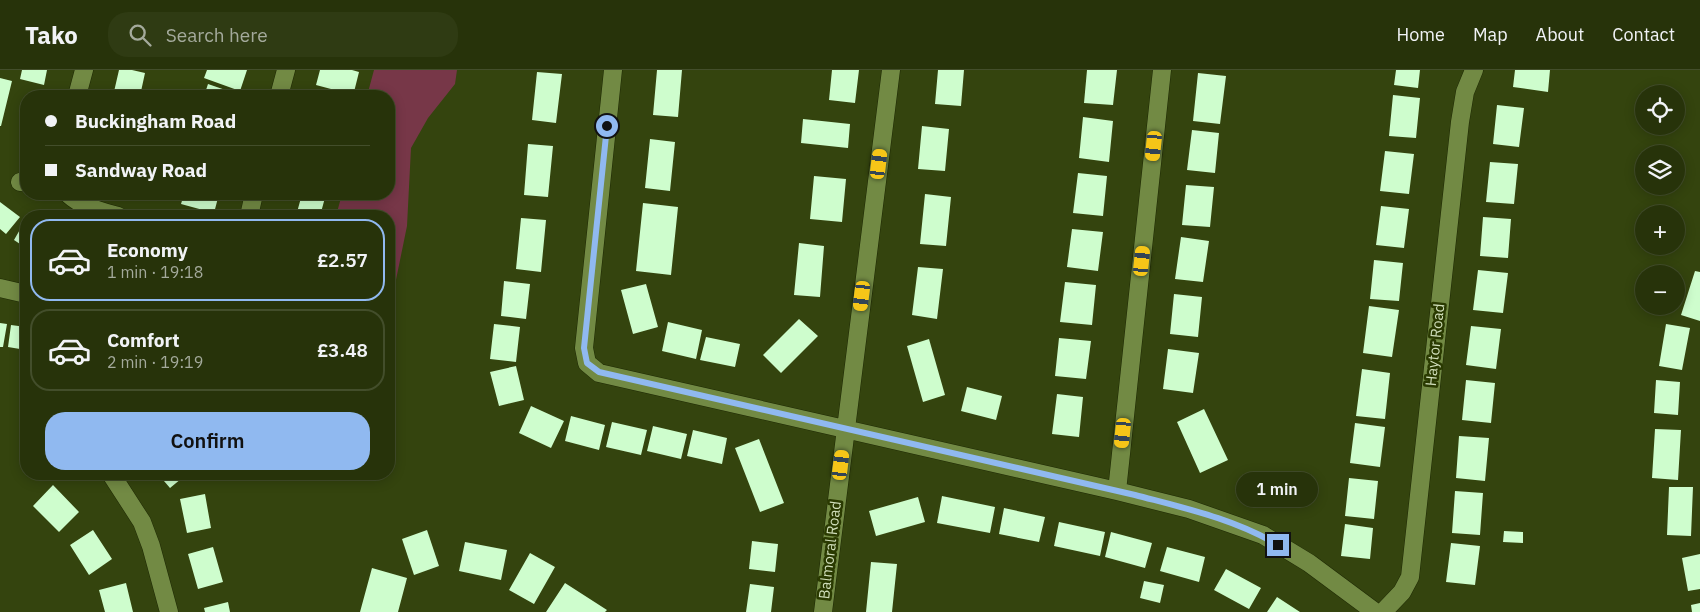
<!DOCTYPE html>
<meta charset="utf-8">
<style>
:root{--surface:#27330a;--page:#2f3b13;--text:#f1f3f6;--muted:#a4aa9c;--line:#434e2b;--accent:#90b9f0}
body{margin:0;font-family:"IBM Plex Sans",sans-serif;background:var(--page);color:var(--text);height:100vh;display:flex;flex-direction:column;font-size:19px;white-space:nowrap}
*{box-sizing:border-box;margin:0}
p{font-size:16px;color:var(--muted)}
.icon{flex:none;width:28px;height:28px;fill:none;stroke:currentColor;stroke-width:2;stroke-linecap:round;stroke-linejoin:round}
.map{position:relative;flex:1;overflow:hidden}
.panel{position:absolute;left:20px;top:140px;width:375px;height:270px;display:flex;flex-direction:column;background:var(--surface);border-radius:20px;box-shadow:0 2px 12px #0003,0 0 0 1px var(--line)}
.panel>*{flex:none}
.guide{position:absolute;left:20px;top:20px;width:375px;height:110px;border-radius:20px;box-shadow:0 2px 12px #0003,0 0 0 1px var(--line);display:grid;align-content:center;height:110px;padding:0 25px;background:var(--surface)}
.buttons{position:absolute;left:1635px;top:15px;display:grid;gap:10px}
.buttons a{display:grid;place-items:center;width:50px;height:50px;border-radius:50%;background:var(--surface);box-shadow:0 2px 12px #0003,0 0 0 1px var(--line);font-size:25px}
.end{position:absolute;width:22px;height:22px;margin:-11px;border:6px solid #90b9f0;background:#111;box-shadow:0 0 0 2px #111}
.from{border-radius:50%}
.bubble{position:absolute;height:35px;border-radius:18px;background:var(--surface);box-shadow:0 2px 12px #0003,0 0 0 1px var(--line);font-size:16px;font-weight:600;line-height:35px;text-align:center}
.car{position:absolute;width:15px;height:30px;margin:-15px -8px;border-radius:6px;box-shadow:0 0 4px 1px #0007;background:linear-gradient(#f5c518 24%,#345 0 40%,#f5c518 0 76%,#345 0 86%,#f5c518 0)}
.guide b{display:flex;align-items:center;gap:18px;height:48px;font-size:19px}
.guide b+b{border-top:1px solid var(--line)}
.guide i{width:12px;height:12px;background:var(--text)}
ul{padding:9px 0 0;list-style:none}
li{display:flex;align-items:center;gap:15px;height:82px;margin:0 10px 8px;padding:0 15px;border:2px solid var(--line);border-radius:20px}
li div{flex:1}
li b{display:block;font-size:19px}
li em{font-style:normal;font-weight:600}
li.on{border-color:var(--accent)}
li>.icon{width:45px;height:45px;stroke-width:1.5}
.primary-button{display:flex;gap:10px;margin-top:auto;padding:10px 25px}
.primary-button a{flex:1;height:58px;border-radius:20px;background:var(--accent);color:#111;font-size:20px;font-weight:600;line-height:58px;text-align:center}
header{display:flex;align-items:center;gap:30px;box-sizing:border-box;height:70px;padding:0 25px;background:var(--surface);border-bottom:1px solid var(--line)}
header strong{font-size:24px}
nav{display:flex;gap:28px;margin-inline-start:auto;font-size:18px}
.search{width:350px;height:45px;background:var(--page);display:flex;align-items:center;gap:12px;box-sizing:border-box;padding:0 18px;border-radius:20px;color:var(--muted);font-size:19px}
.map>svg:first-child{display:block}
.green{fill:#773748}
.building{fill:#cefdcd}
.lines{fill:none;stroke-linecap:round;stroke-linejoin:round}
.street-casing{stroke:#1e2904;stroke-width:19}
.street{stroke:#728a44;stroke-width:18}
.route{stroke:#90b9f0;stroke-width:6}
.labels{text-anchor:middle;stroke-width:5;stroke-linejoin:round;paint-order:stroke}
.street-label{font-size:15px;fill:#cfddb9;stroke:#2a3a01}
</style>
<header>
<strong>Tako</strong>
<div class="search"><svg class="icon" aria-label="search" viewBox="0 0 24 24"><circle cx="10" cy="10" r="6"/><path d="M15 15l6 6"/></svg>Search here</div>
<nav><a>Home</a><a>Map</a><a>About</a><a>Contact</a></nav>
</header>
<div class="map">
<svg width="1700" height="542" viewBox="0 0 1700 542">
<rect width="100%" height="100%" fill="#34440e"/>
<path class="green" d="M 374,0 L 457,0 L 455,14 L 428,48 L 411,78 L 407,156 L 389,244 L 389,146 L 336,146 L 342,124 L 389,124 L 389,26 L 367,26 Z"/>
<path class="building" d="M 22,0 L 47,0 L 44,15 L 20,9 Z
M 119,0 L 132,0 L 145,3 L 140,26 L 113,26 Z
M 207,0 L 247,0 L 240,21 L 204,8 Z
M 320,0 L 352,0 L 359,2 L 353,26 L 329,26 L 331,19 L 316,15 Z
M 657,0 L 682,0 L 678,47 L 653,45 Z
M 832,0 L 859,0 L 855,33 L 829,30 Z
M 938,0 L 964,0 L 961,36 L 935,34 Z
M 1087,0 L 1117,0 L 1113,35 L 1084,33 Z
M 1396,0 L 1420,0 L 1418,18 L 1394,15 Z
M 1515,0 L 1550,0 L 1548,22 L 1513,17 Z
M 537,2 L 562,4 L 556,53 L 532,50 Z
M 1198,3 L 1226,6 L 1220,54 L 1193,51 Z
M 0,8 L 12,11 L 1,56 L 0,56 Z
M 208,14 L 243,26 L 204,26 Z
M 1393,25 L 1420,28 L 1416,68 L 1389,66 Z
M 1497,35 L 1524,38 L 1519,77 L 1493,74 Z
M 1083,47 L 1113,51 L 1109,92 L 1079,88 Z
M 803,49 L 850,54 L 848,78 L 801,73 Z
M 922,56 L 949,59 L 945,101 L 918,99 Z
M 1192,60 L 1219,63 L 1215,103 L 1187,100 Z
M 650,69 L 675,72 L 670,121 L 645,118 Z
M 528,74 L 553,76 L 548,127 L 524,125 Z
M 1385,81 L 1414,84 L 1409,124 L 1380,121 Z
M 1490,92 L 1518,94 L 1514,134 L 1486,132 Z
M 1078,103 L 1107,106 L 1103,146 L 1073,143 Z
M 814,106 L 846,109 L 842,152 L 810,149 Z
M 1186,115 L 1214,117 L 1210,157 L 1182,155 Z
M 184,124 L 219,124 L 214,143 L 181,134 Z
M 302,124 L 326,124 L 320,146 L 296,146 Z
M 925,124 L 951,127 L 946,176 L 920,174 Z
M 0,132 L 20,147 L 6,164 L 0,159 Z
M 643,133 L 678,137 L 671,205 L 636,201 Z
M 1381,136 L 1409,139 L 1404,178 L 1376,175 Z
M 1483,147 L 1511,149 L 1508,188 L 1480,186 Z
M 521,148 L 546,150 L 541,202 L 516,199 Z
M 26,149 L 26,178 L 14,170 Z
M 1072,159 L 1103,162 L 1098,201 L 1067,197 Z
M 1181,167 L 1209,171 L 1203,212 L 1175,209 Z
M 799,173 L 824,176 L 820,227 L 794,225 Z
M 1374,190 L 1403,193 L 1399,231 L 1370,229 Z
M 918,197 L 943,199 L 937,249 L 912,245 Z
M 1478,200 L 1508,203 L 1503,243 L 1473,240 Z
M 1695,201 L 1700,202 L 1700,251 L 1681,245 Z
M 504,211 L 530,214 L 526,249 L 501,246 Z
M 1065,212 L 1096,215 L 1092,255 L 1060,252 Z
M 646,214 L 658,257 L 633,264 L 621,220 Z
M 1174,224 L 1202,227 L 1198,267 L 1170,264 Z
M 1369,236 L 1399,240 L 1392,287 L 1363,283 Z
M 799,249 L 818,266 L 781,303 L 763,285 Z
M 668,252 L 702,260 L 696,289 L 662,281 Z
M 0,253 L 7,254 L 3,277 L 0,277 Z
M 494,254 L 520,257 L 516,292 L 490,289 Z
M 1666,254 L 1690,258 L 1682,300 L 1659,296 Z
M 11,255 L 26,257 L 26,280 L 8,277 Z
M 1471,256 L 1501,259 L 1496,299 L 1466,295 Z
M 706,267 L 740,274 L 735,297 L 700,290 Z
M 1059,268 L 1091,271 L 1086,309 L 1055,306 Z
M 929,269 L 945,325 L 923,332 L 907,276 Z
M 1168,279 L 1199,283 L 1193,323 L 1163,319 Z
M 516,296 L 524,330 L 499,336 L 490,302 Z
M 1362,299 L 1390,303 L 1385,349 L 1356,346 Z
M 1466,310 L 1495,313 L 1491,353 L 1462,350 Z
M 1656,310 L 1680,312 L 1678,345 L 1654,343 Z
M 967,317 L 1002,326 L 996,350 L 961,341 Z
M 1057,324 L 1083,327 L 1079,367 L 1052,364 Z
M 531,336 L 564,351 L 551,378 L 519,363 Z
M 1204,339 L 1228,390 L 1200,403 L 1177,352 Z
M 571,346 L 605,355 L 599,380 L 565,371 Z
M 612,352 L 647,360 L 641,385 L 606,377 Z
M 1355,353 L 1385,357 L 1380,397 L 1350,393 Z
M 653,356 L 687,364 L 681,389 L 647,381 Z
M 1655,359 L 1681,360 L 1678,410 L 1652,408 Z
M 693,360 L 727,368 L 722,394 L 687,386 Z
M 1459,366 L 1489,368 L 1485,411 L 1456,408 Z
M 759,369 L 784,433 L 760,442 L 735,378 Z
M 158,404 L 187,404 L 170,418 Z
M 1349,408 L 1378,411 L 1374,449 L 1345,446 Z
M 53,415 L 79,442 L 59,462 L 33,436 Z
M 1669,417 L 1693,417 L 1691,466 L 1667,465 Z
M 1455,421 L 1483,423 L 1480,465 L 1452,463 Z
M 205,424 L 211,458 L 187,463 L 180,429 Z
M 942,426 L 995,437 L 990,463 L 937,453 Z
M 918,427 L 925,452 L 876,466 L 869,441 Z
M 1004,438 L 1045,447 L 1039,472 L 999,464 Z
M 1059,452 L 1105,462 L 1100,486 L 1054,476 Z
M 1345,454 L 1373,458 L 1370,489 L 1341,486 Z
M 93,460 L 112,489 L 89,505 L 70,475 Z
M 427,460 L 439,496 L 414,505 L 402,469 Z
M 1504,461 L 1523,462 L 1523,473 L 1503,472 Z
M 1111,462 L 1152,473 L 1145,498 L 1105,487 Z
M 752,471 L 778,474 L 775,502 L 749,499 Z
M 465,472 L 507,480 L 501,510 L 459,501 Z
M 1451,473 L 1480,476 L 1475,515 L 1446,512 Z
M 213,477 L 223,512 L 198,519 L 188,484 Z
M 1167,477 L 1205,487 L 1199,512 L 1160,501 Z
M 530,483 L 555,497 L 534,534 L 509,520 Z
M 1700,484 L 1700,519 L 1688,521 L 1682,488 Z
M 871,492 L 897,494 L 892,542 L 866,542 Z
M 372,498 L 407,508 L 398,542 L 360,542 Z
M 1226,499 L 1261,518 L 1249,539 L 1214,520 Z
M 1144,511 L 1164,515 L 1160,533 L 1140,528 Z
M 126,513 L 133,542 L 105,542 L 99,520 Z
M 565,513 L 607,540 L 605,542 L 546,542 Z
M 750,514 L 774,517 L 771,542 L 746,542 Z
M 1277,527 L 1300,542 L 1267,542 Z
M 228,532 L 230,542 L 205,542 L 204,538 Z
M 1700,533 L 1700,542 L 1692,542 L 1691,535 Z"/>
<g class="lines">
<defs>
<path id="street" d="M 613,0 L 584,278 L 587,293 L 599,303 L 1117,421 L 1189,439 L 1263,465 L 1309,493 L 1375,542
M 77,26 L 84,0
M 279,26 L 286,0
M 20,112 L 26,111
M 68,124 C 82,137 100,141 118,146
M 249,146 L 254,124
M 0,218 L 26,224
M 111,404 L 142,452 L 151,476 L 169,542
M 1117,421 L 1162,0
M 823,542 L 891,0
M 1383,542 L 1402,522 L 1410,507 L 1460,52 L 1465,22 L 1474,0"/>
</defs>
<use href="#street" class="street-casing"/>
<use href="#street" class="street"/>
</g>
<g class="lines">
<path class="route" d="M 607,56 L 584,278 L 587,293 L 599,302 L 1135,425 C 1184,438 1235,449 1278,475"/>
</g>
<g class="labels">
<g class="street-label">
<text transform="translate(1435 275) rotate(-84)" y="5">Haytor Road</text>
<text transform="translate(830 480) rotate(-83)" y="5">Balmoral Road</text>
</g>
</g>
</svg>
<div class="buttons">
<a><svg class="icon" aria-label="locate" viewBox="0 0 24 24"><circle cx="12" cy="12" r="6"/><path d="M12 2v4M12 18v4M2 12h4M18 12h4"/></svg></a>
<a><svg class="icon" aria-label="layers" viewBox="0 0 24 24"><path d="M12 4l9 5-9 5-9-5zM3 14l9 5 9-5"/></svg></a>
<a>+</a>
<a>−</a>
</div>
<i class="end from" style="left:607px;top:56px"></i>
<i class="end" style="left:1278px;top:475px"></i>
<div class="bubble" style="left:1236px;top:402px;width:82px">1 min</div>
<i class="car" style="left:1154px;top:76px;rotate:186deg"></i>
<i class="car" style="left:879px;top:94px;rotate:7deg"></i>
<i class="car" style="left:1142px;top:191px;rotate:6deg"></i>
<i class="car" style="left:862px;top:226px;rotate:187deg"></i>
<i class="car" style="left:1123px;top:363px;rotate:186deg"></i>
<i class="car" style="left:841px;top:395px;rotate:7deg"></i>
<div class="guide">
<b><i class="from"></i>Buckingham Road</b>
<b><i></i>Sandway Road</b>
</div>
<section class="panel">
<ul>
<li class="on"><svg class="icon" aria-label="car" viewBox="0 0 24 24"><path d="M5 17H2v-5l4-1 3-4h7l3 4 3 1v5h-3M9 17h6M6 11h13"/><circle cx="7" cy="17" r="2"/><circle cx="17" cy="17" r="2"/></svg><div><b>Economy</b><p>1 min · 19:18</p></div><em>£2.57</em></li>
<li><svg class="icon" aria-label="car" viewBox="0 0 24 24"><path d="M5 17H2v-5l4-1 3-4h7l3 4 3 1v5h-3M9 17h6M6 11h13"/><circle cx="7" cy="17" r="2"/><circle cx="17" cy="17" r="2"/></svg><div><b>Comfort</b><p>2 min · 19:19</p></div><em>£3.48</em></li>
</ul>
<div class="primary-button"><a>Confirm</a></div>
</section>
</div>
